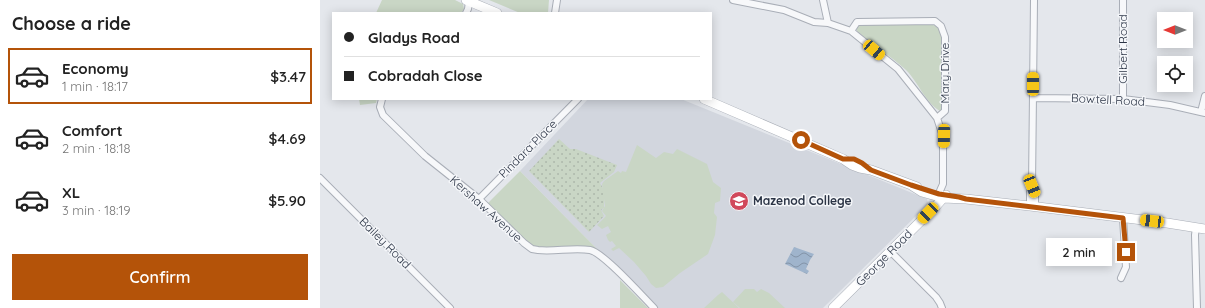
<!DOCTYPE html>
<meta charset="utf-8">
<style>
:root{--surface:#fff;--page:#f6f6f6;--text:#222;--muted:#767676;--line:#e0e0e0;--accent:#b45309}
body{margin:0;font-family:Quicksand,sans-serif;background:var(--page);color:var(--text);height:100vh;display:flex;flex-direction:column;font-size:15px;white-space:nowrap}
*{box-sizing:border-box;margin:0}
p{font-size:13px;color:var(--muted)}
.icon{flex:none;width:22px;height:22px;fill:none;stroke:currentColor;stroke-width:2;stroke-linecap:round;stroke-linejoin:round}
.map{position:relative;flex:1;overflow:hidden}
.side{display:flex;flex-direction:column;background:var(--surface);width:320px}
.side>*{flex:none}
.guide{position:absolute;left:12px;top:12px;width:380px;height:88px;border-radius:0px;box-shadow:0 2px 10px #0003;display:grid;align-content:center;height:88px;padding:0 12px;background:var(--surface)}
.needle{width:26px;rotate:270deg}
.fabs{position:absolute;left:837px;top:12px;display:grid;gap:8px}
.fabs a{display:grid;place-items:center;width:36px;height:36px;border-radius:0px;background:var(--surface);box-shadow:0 2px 10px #0003;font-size:20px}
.end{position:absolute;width:18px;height:18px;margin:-9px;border:5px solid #b45309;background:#fff;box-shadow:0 0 0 2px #fff}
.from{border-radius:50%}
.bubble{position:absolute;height:28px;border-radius:0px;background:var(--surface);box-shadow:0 2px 10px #0003;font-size:13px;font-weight:600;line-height:28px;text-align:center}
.car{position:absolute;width:12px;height:24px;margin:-12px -6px;border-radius:5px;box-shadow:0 0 3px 1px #0007;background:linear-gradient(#f5c518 24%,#345 0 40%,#f5c518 0 76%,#345 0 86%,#f5c518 0)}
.guide b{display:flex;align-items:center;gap:14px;height:38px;font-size:15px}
.guide b+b{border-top:1px solid var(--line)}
.guide i{width:10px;height:10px;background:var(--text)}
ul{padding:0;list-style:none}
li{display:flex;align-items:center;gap:12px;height:56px;margin:0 8px 6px;padding:0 4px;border:2px solid transparent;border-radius:0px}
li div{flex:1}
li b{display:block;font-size:15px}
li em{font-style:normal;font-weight:600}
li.current{border-color:var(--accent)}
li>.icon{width:36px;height:36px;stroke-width:1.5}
h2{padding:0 12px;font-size:18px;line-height:48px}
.action{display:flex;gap:8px;margin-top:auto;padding:8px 12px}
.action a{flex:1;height:46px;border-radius:0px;background:var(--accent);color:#fff;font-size:16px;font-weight:600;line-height:46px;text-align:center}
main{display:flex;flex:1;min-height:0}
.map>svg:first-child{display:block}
.built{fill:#d2d6de}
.grass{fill:url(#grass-dots)}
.park{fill:#c9d6c5}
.water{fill:url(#water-waves)}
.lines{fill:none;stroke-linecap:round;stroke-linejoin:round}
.street-casing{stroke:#a9aeb7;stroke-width:8}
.secondary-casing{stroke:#a9aeb7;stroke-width:10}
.street{stroke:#f7f8fa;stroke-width:6}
.secondary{stroke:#fff;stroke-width:9}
.route{stroke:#b45309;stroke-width:5}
.labels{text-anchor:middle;stroke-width:3;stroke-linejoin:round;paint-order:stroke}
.street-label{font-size:12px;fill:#2b3445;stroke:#f4f6f9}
.poi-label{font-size:12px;font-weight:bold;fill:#2b3445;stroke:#f4f6f9;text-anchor:start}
</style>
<main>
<section class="side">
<h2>Choose a ride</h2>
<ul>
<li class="current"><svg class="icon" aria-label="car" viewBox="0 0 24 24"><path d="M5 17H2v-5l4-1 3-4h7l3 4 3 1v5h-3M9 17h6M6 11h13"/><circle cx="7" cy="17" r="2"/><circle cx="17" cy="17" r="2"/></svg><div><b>Economy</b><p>1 min · 18:17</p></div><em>$3.47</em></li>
<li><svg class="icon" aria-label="car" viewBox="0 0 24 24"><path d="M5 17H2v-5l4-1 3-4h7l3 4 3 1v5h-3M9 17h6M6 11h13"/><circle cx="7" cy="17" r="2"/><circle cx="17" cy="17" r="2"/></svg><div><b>Comfort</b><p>2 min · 18:18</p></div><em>$4.69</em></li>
<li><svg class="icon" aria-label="car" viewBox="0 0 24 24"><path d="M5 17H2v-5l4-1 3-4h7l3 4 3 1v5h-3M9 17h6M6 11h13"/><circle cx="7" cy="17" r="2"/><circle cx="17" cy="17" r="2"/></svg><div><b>XL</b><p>3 min · 18:19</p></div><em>$5.90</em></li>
</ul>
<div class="action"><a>Confirm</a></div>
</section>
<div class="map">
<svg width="885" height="308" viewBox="0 0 885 308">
<defs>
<pattern id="grass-dots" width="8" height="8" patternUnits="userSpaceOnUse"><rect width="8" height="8" fill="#c9d6c5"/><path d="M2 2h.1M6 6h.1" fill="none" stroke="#adb8ab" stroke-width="1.8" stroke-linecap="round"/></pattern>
<pattern id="water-waves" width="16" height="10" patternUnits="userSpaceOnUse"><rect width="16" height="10" fill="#9fb4cc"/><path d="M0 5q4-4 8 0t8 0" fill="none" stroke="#8293a7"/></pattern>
</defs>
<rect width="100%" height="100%" fill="#e4e7ec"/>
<path class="built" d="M 268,99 L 361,99 L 607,199 L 608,204 L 503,308 L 338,308 L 279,251 L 200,171 Z"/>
<path class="grass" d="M 239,139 L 250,149 L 256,149 L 297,165 L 294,172 L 280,183 L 284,190 L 284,208 L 281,210 L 284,216 L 269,232 L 209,171 Z"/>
<path class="park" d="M 62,0 L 135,0 L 143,4 L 144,9 L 141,13 L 56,13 Z
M 169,0 L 229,0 L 228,13 L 200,13 Z
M 545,25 L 613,25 L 618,27 L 622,35 L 622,108 L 620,111 C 605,102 598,82 586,70 C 571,56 552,45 537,31 L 537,28 L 539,26 Z
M 39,99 L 57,99 L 56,103 L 40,105 Z
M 317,145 L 336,158 L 344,152 L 353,154 L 357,149 L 387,164 L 393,182 L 401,188 L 400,201 L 395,203 L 394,213 L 397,217 L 395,235 L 388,254 L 360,273 L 343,287 L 336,288 L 331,284 L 326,276 L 314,262 L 299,248 L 293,251 L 291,249 L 296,246 L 292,241 L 290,242 L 288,240 L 286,235 L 291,232 L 288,226 L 282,229 L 277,225 L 286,216 L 282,211 L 285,206 L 282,184 L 284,181 L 298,171 L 301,173 L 302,171 L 306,172 Z
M 200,171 L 279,251 L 214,249 L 168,203 Z
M 300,280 L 328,308 L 300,308 Z
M 425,289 L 434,289 L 437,292 L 441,289 L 449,293 L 465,308 L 420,308 L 413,302 Z
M 402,292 L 419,308 L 384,308 L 398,295 Z"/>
<path class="water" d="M 474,247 L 494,254 L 490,260 L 486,269 L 489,271 L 487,274 L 465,264 Z"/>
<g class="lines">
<defs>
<path id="street" d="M 413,0 L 464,10 L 494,22 L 508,23 L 531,31 L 578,69 L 617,118 L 623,136 L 623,184 L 619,193
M 503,0 L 508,23
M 146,13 L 148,9 L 149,1
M 235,13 L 237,0
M 531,31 L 537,22 L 615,21 L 621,26 L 625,37 L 625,111 L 617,118
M 713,98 L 803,99 L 850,105 L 885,113
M 62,99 L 60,107 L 63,115 L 105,156 L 159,199 L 204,243 L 212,249 L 218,250 C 235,252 253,247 270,250 C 284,253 322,296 334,308
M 803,99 L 803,0
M 881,112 L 885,96
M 0,178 L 130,308
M 712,186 L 715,194 L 715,207
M 159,199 L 258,99
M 710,206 L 710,192 L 712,186 L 714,0
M 876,227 L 875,235 L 877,308
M 570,251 L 616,297 L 620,303 L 622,308
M 801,278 L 806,267 L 803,218"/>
<path id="secondary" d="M 146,0 L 177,13
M 384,99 L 523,159 L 532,165 L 540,168 L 551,170 L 597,187
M 591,185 L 602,192 L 623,198 L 646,199 L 710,206 L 847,223 L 885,229
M 513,308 L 617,205 L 626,195"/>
</defs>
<use href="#street" class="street-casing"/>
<use href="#secondary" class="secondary-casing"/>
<use href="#street" class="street"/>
<use href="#secondary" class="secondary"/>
</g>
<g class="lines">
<path class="route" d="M 481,140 L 523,159 L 534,159 L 542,163 L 551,170 L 591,185 L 619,194 L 639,197 L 646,199 L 803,218 L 806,252"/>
</g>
<defs>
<symbol id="university-disc" viewBox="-11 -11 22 22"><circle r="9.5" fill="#d1495b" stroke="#f4f6f9"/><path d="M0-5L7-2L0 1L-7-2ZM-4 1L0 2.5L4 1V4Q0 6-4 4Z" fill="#fff"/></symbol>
</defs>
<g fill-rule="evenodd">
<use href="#university-disc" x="408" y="190" width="22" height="22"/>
</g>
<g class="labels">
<g class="street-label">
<text transform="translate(803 49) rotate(-90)" y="4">Gilbert Road</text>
<text transform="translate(625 73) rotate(-90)" y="4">Mary Drive</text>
<text transform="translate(788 100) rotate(3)" y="4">Bowtell Road</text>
<text transform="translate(208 149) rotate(-45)" y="4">Pindara Place</text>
<text transform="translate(166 209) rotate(42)" y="4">Kershaw Avenue</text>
<text transform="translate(65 243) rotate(45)" y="4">Bailey Road</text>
<text transform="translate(564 258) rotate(-45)" y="4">George Road</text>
</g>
<g class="poi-label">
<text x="433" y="205">Mazenod College</text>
</g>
</g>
</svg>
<div class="fabs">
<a><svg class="needle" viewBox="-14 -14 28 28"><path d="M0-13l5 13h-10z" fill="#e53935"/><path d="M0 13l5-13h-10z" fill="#767676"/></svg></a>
<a><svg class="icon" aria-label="locate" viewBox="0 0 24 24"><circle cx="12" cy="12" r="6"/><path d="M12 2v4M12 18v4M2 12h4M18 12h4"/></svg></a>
</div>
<i class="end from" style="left:481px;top:140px"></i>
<i class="end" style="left:806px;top:252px"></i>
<div class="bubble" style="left:726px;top:238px;width:66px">2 min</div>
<i class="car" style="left:554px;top:50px;rotate:130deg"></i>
<i class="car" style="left:713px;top:84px;rotate:0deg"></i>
<i class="car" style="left:624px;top:136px;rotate:181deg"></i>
<i class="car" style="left:712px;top:186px;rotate:158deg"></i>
<i class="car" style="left:608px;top:213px;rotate:224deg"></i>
<i class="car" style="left:832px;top:221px;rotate:277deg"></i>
<div class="guide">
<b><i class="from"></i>Gladys Road</b>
<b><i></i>Cobradah Close</b>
</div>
</div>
</main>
